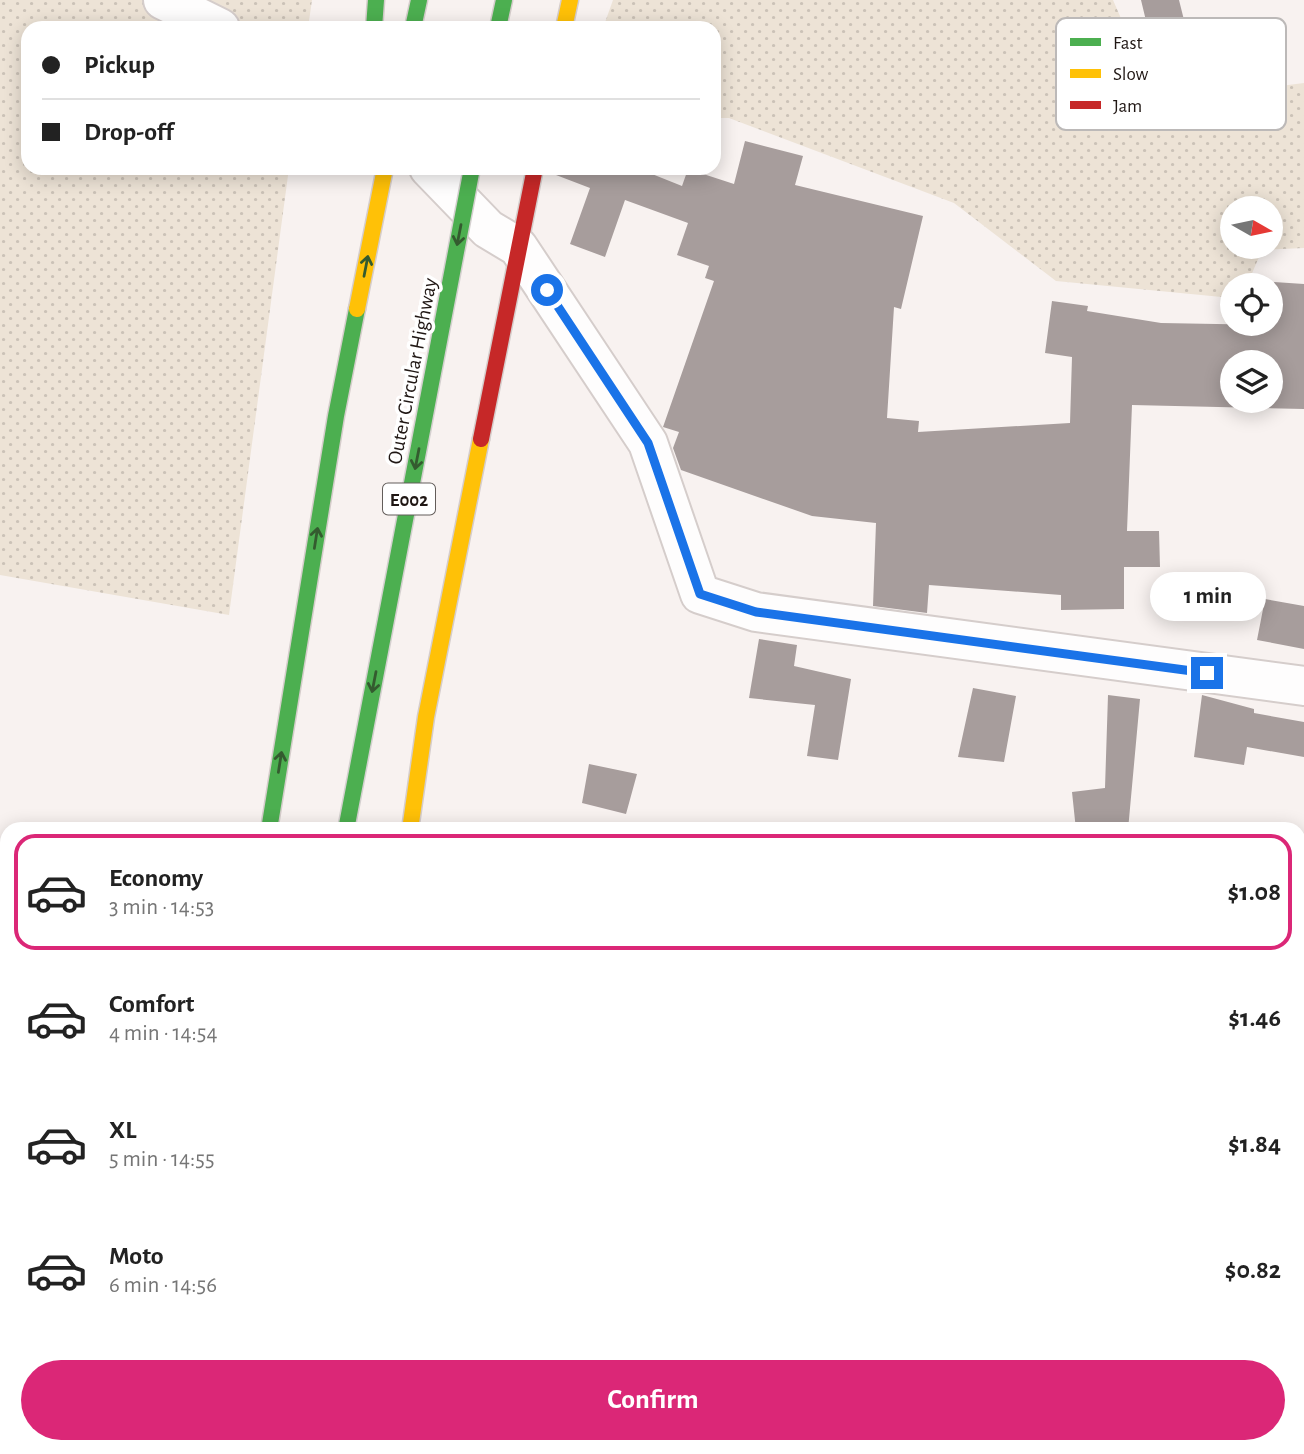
<!DOCTYPE html>
<meta charset="utf-8">
<style>
:root{--surface:#fff;--page:#f2f2f2;--text:#222;--muted:#767676;--line:#e0e0e0;--accent:#db2777}
body{margin:0;font-family:"Alegreya Sans",sans-serif;background:var(--page);color:var(--text);height:100vh;display:flex;flex-direction:column;font-size:26px;white-space:nowrap}
*{box-sizing:border-box;margin:0}
p{font-size:23px;color:var(--muted)}
.icon{flex:none;width:38px;height:38px;fill:none;stroke:currentColor;stroke-width:2;stroke-linecap:round;stroke-linejoin:round}
.map{position:relative;flex:1;overflow:hidden}
.sheet{position:absolute;left:0px;top:822px;width:1306px;height:632px;display:flex;flex-direction:column;background:var(--surface);border-radius:21px 21px 0 0;box-shadow:0 4px 18px #0003}
.sheet>*{flex:none}
.banner{position:absolute;left:21px;top:21px;width:700px;height:154px;border-radius:21px;box-shadow:0 4px 18px #0003;display:grid;align-content:center;height:154px;padding:0 21px;background:var(--surface)}
.needle{width:46px;rotate:99deg}
.controls{position:absolute;left:1220px;top:196px;display:grid;gap:14px}
.controls a{display:grid;place-items:center;width:63px;height:63px;border-radius:50%;background:var(--surface);box-shadow:0 4px 18px #0003;font-size:35px}
.end{position:absolute;width:32px;height:32px;margin:-16px;border:9px solid #1a73e8;background:#fff;box-shadow:0 0 0 4px #fff}
.from{border-radius:50%}
.bubble{position:absolute;height:49px;border-radius:24px;background:var(--surface);box-shadow:0 4px 18px #0003;font-size:23px;font-weight:700;line-height:49px;text-align:center}
.banner b{display:flex;align-items:center;gap:24px;height:66px;font-size:26px}
.banner b+b{border-top:2px solid var(--line)}
.banner i{width:18px;height:18px;background:var(--text)}
ul{padding:12px 0 0;list-style:none}
li{display:flex;align-items:center;gap:21px;height:116px;margin:0 14px 10px;padding:0 7px;border:4px solid transparent;border-radius:21px}
li div{flex:1}
li b{display:block;font-size:26px}
li em{font-style:normal;font-weight:700}
li.current{border-color:var(--accent)}
li>.icon{width:63px;height:63px;stroke-width:1.5}
.primary-button{display:flex;gap:14px;margin-top:auto;padding:14px 21px}
.primary-button a{flex:1;height:80px;border-radius:42px;background:var(--accent);color:#fff;font-size:28px;font-weight:700;line-height:80px;text-align:center}
.map>svg:first-child{display:block}
.grass{fill:url(#grass-dots);fill-rule:evenodd}
.building{fill:#a79d9c;fill-rule:evenodd}
.lines{fill:none;stroke-linecap:round;stroke-linejoin:round}
.street-casing{stroke:#d5cdcb;stroke-width:42}
.fast-casing{stroke:#d5cdcb;stroke-width:19}
.slow-casing{stroke:#d5cdcb;stroke-width:19}
.jam-casing{stroke:#d5cdcb;stroke-width:19}
.street{stroke:#fefdfd;stroke-width:38}
.fast{stroke:#4caf50;stroke-width:16}
.slow{stroke:#ffc107;stroke-width:16}
.jam{stroke:#c62828;stroke-width:16}
.fast-bridge-casing{stroke:#d4d0cf;stroke-width:19;stroke-linecap:butt}
.fast-bridge{stroke:#4caf50;stroke-width:16}
.oneway{stroke:#345b2f}
.route{stroke:#1a73e8;stroke-width:9}
.labels{text-anchor:middle;stroke-width:7;stroke-linejoin:round;paint-order:stroke}
.shield{fill:#fff;stroke:#635d5a;stroke-width:2}
.shield-label{font-size:19px;font-weight:bold;fill:#201714}
.street-label{font-size:21px;fill:#201714;stroke:#fff}
.key{fill:#fff;stroke:#bcb9b8;stroke-width:2}
.key-label{font-size:19px;fill:#201714}
</style>
<div class="map">
<svg width="1304" height="1454" viewBox="0 0 1304 1454">
<defs>
<pattern id="grass-dots" width="8" height="8" patternUnits="userSpaceOnUse" patternTransform="scale(1.75)"><rect width="8" height="8" fill="#ede3d6"/><path d="M2 2h.1M6 6h.1" fill="none" stroke="#cbc2b7" stroke-width="1.8" stroke-linecap="round"/></pattern>
</defs>
<rect width="100%" height="100%" fill="#f8f2f0"/>
<path class="grass" d="M 0,0 L 312,0 L 308,28 L 28,28 L 28,168 L 289,168 L 229,615 L 0,575 Z
M 613,0 L 1113,0 L 1157,101 L 1304,83 L 1304,248 L 1262,250 L 1247,285 L 1232,285 L 1232,298 L 1056,281 L 954,203 L 729,118 L 714,118 L 714,28 L 603,28 ZM 1232,208 L 1270,208 L 1270,247 L 1232,247 Z"/>
<path class="building" d="M 1141,0 L 1179,0 L 1190,44 L 1154,54 Z
M 745,141 L 803,156 L 795,185 L 923,216 L 901,309 L 894,307 L 887,418 L 919,421 L 918,432 L 1070,423 L 1072,357 L 1045,353 L 1052,301 L 1088,306 L 1087,311 L 1161,323 L 1272,325 L 1274,282 L 1304,284 L 1304,409 L 1132,405 L 1127,531 L 1159,531 L 1160,567 L 1124,567 L 1124,609 L 1061,610 L 1061,595 L 929,585 L 927,613 L 873,606 L 876,523 L 812,516 L 681,470 L 673,448 L 679,432 L 663,427 L 714,281 L 705,278 L 709,266 L 677,255 L 688,223 L 625,200 L 605,257 L 570,244 L 590,188 L 556,175 L 556,168 L 637,168 L 682,186 L 688,169 L 734,184 ZM 1232,362 L 1270,362 L 1270,401 L 1232,401 Z
M 1265,599 L 1304,606 L 1304,649 L 1257,640 Z
M 759,639 L 797,645 L 794,666 L 851,679 L 838,760 L 807,756 L 815,705 L 749,698 Z
M 973,688 L 1016,696 L 1004,762 L 958,757 Z
M 1108,695 L 1140,699 L 1128,830 L 1076,830 L 1072,792 L 1105,788 Z
M 1202,695 L 1254,709 L 1254,713 L 1304,722 L 1304,757 L 1247,747 L 1244,765 L 1194,757 Z
M 589,764 L 637,774 L 626,814 L 582,803 Z"/>
<g class="lines">
<defs>
<path id="street" d="M 163,0 L 220,28
M 429,168 L 488,229 L 518,247 L 648,443 L 700,594 L 756,612 L 1304,686
M 1298,1412 L 1304,1413"/>
<path id="fast" d="M 374,28 L 376,0
M 413,28 L 419,0
M 498,28 L 504,0
M 269,830 L 336,416 L 357,309
M 141,1454 L 143,1447
M 327,1454 L 328,1447"/>
<path id="slow" d="M 564,28 L 570,0
M 357,309 L 385,168
M 410,830 L 426,717 L 481,439
M 210,1454 L 211,1447"/>
<path id="jam" d="M 481,439 L 535,168"/>
</defs>
<use href="#street" class="street-casing"/>
<use href="#fast" class="fast-casing"/>
<use href="#slow" class="slow-casing"/>
<use href="#jam" class="jam-casing"/>
<use href="#street" class="street"/>
<use href="#fast" class="fast"/>
<use href="#slow" class="slow"/>
<use href="#jam" class="jam"/>
<defs>
<path id="fast-bridge" d="M 346,830 L 472,168"/>
</defs>
<use href="#fast-bridge" class="fast-bridge-casing"/>
<use href="#fast-bridge" class="fast-bridge"/>
</g>
<defs><path id="oneway-shaft" d="M-6 0H5M1.5-3L5.5 0L1.5 3" fill="none" stroke-width="1.6" stroke-linecap="round" stroke-linejoin="round" transform="scale(1.75)"/></defs>
<g class="oneway">
<use href="#oneway-shaft" transform="translate(459 235) rotate(101)"/>
<use href="#oneway-shaft" transform="translate(366 266) rotate(-79)"/>
<use href="#oneway-shaft" transform="translate(417 459) rotate(101)"/>
<use href="#oneway-shaft" transform="translate(316 538) rotate(-81)"/>
<use href="#oneway-shaft" transform="translate(374 682) rotate(101)"/>
<use href="#oneway-shaft" transform="translate(280 762) rotate(-81)"/>
</g>
<g class="lines">
<path class="route" d="M 547,290 L 648,443 L 700,594 L 756,612 L 1207,673"/>
</g>
<g class="labels">
<rect class="shield" x="383" y="483.5" width="52" height="31" rx="5"/>
<g class="shield-label">
<text x="409" y="506">E002</text>
</g>
<g class="street-label">
<text transform="translate(412 371) rotate(-79)" y="7">Outer Circular Highway</text>
</g>
</g>
<rect x="1056" y="18" width="230" height="112" rx="10" class="key"/>
<rect x="1070" y="38" width="31" height="8" fill="#4caf50"/>
<rect x="1070" y="69" width="31" height="9" fill="#ffc107"/>
<rect x="1070" y="101" width="31" height="8" fill="#c62828"/>
<g class="key-label">
<text x="1113" y="49">Fast</text>
<text x="1113" y="80">Slow</text>
<text x="1113" y="112">Jam</text>
</g>
</svg>
<div class="controls">
<a><svg class="needle" viewBox="-14 -14 28 28"><path d="M0-13l5 13h-10z" fill="#e53935"/><path d="M0 13l5-13h-10z" fill="#767676"/></svg></a>
<a><svg class="icon" aria-label="locate" viewBox="0 0 24 24"><circle cx="12" cy="12" r="6"/><path d="M12 2v4M12 18v4M2 12h4M18 12h4"/></svg></a>
<a><svg class="icon" aria-label="layers" viewBox="0 0 24 24"><path d="M12 4l9 5-9 5-9-5zM3 14l9 5 9-5"/></svg></a>
</div>
<i class="end from" style="left:547px;top:290px"></i>
<i class="end" style="left:1207px;top:673px"></i>
<div class="bubble" style="left:1150px;top:572px;width:116px">1 min</div>
<div class="banner">
<b><i class="from"></i>Pickup</b>
<b><i></i>Drop-off</b>
</div>
<section class="sheet">
<ul>
<li class="current"><svg class="icon" aria-label="car" viewBox="0 0 24 24"><path d="M5 17H2v-5l4-1 3-4h7l3 4 3 1v5h-3M9 17h6M6 11h13"/><circle cx="7" cy="17" r="2"/><circle cx="17" cy="17" r="2"/></svg><div><b>Economy</b><p>3 min · 14:53</p></div><em>$1.08</em></li>
<li><svg class="icon" aria-label="car" viewBox="0 0 24 24"><path d="M5 17H2v-5l4-1 3-4h7l3 4 3 1v5h-3M9 17h6M6 11h13"/><circle cx="7" cy="17" r="2"/><circle cx="17" cy="17" r="2"/></svg><div><b>Comfort</b><p>4 min · 14:54</p></div><em>$1.46</em></li>
<li><svg class="icon" aria-label="car" viewBox="0 0 24 24"><path d="M5 17H2v-5l4-1 3-4h7l3 4 3 1v5h-3M9 17h6M6 11h13"/><circle cx="7" cy="17" r="2"/><circle cx="17" cy="17" r="2"/></svg><div><b>XL</b><p>5 min · 14:55</p></div><em>$1.84</em></li>
<li><svg class="icon" aria-label="car" viewBox="0 0 24 24"><path d="M5 17H2v-5l4-1 3-4h7l3 4 3 1v5h-3M9 17h6M6 11h13"/><circle cx="7" cy="17" r="2"/><circle cx="17" cy="17" r="2"/></svg><div><b>Moto</b><p>6 min · 14:56</p></div><em>$0.82</em></li>
</ul>
<div class="primary-button"><a>Confirm</a></div>
</section>
</div>
